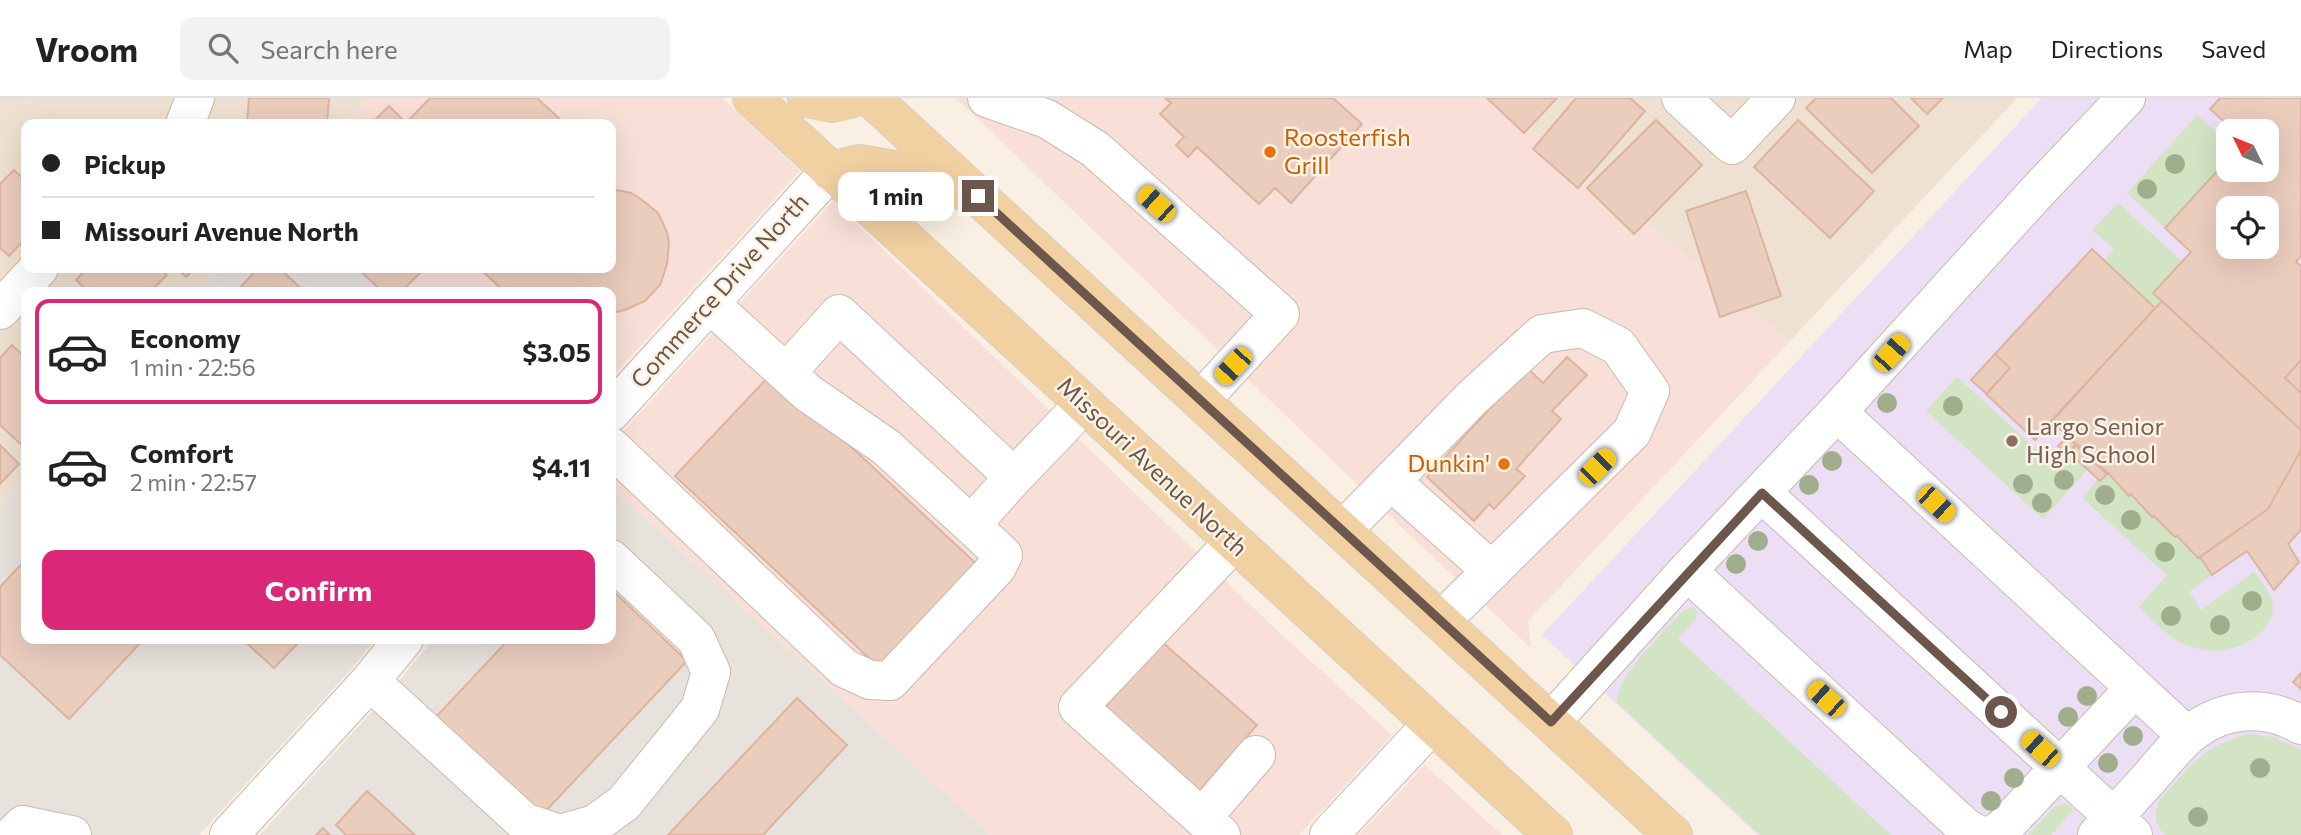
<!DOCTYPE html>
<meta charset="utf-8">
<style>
:root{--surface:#fff;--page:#f2f2f2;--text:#222;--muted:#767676;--line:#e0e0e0;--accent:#db2777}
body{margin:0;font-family:Commissioner,sans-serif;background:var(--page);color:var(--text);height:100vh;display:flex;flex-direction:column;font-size:26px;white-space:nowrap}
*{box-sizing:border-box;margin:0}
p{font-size:23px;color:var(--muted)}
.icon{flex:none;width:38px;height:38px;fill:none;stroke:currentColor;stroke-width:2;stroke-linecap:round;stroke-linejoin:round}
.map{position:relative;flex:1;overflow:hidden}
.details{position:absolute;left:21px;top:189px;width:595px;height:357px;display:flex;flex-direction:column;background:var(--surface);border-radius:14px;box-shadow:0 7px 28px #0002}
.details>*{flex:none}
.guide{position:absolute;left:21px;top:21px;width:595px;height:154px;border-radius:14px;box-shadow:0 7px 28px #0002;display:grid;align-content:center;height:154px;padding:0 21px;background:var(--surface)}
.needle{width:46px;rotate:313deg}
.buttons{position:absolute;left:2216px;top:21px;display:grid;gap:14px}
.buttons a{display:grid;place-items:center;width:63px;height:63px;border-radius:14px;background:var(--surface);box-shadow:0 7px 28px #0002;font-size:35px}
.end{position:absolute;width:32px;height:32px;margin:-16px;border:9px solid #6d564c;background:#fff;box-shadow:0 0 0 4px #fff}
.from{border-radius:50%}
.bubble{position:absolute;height:49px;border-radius:14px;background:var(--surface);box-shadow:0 7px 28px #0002;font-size:23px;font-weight:700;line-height:49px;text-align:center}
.car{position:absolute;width:21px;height:42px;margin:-21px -10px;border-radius:9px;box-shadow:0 0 5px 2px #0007;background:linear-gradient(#f5c518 24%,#345 0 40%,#f5c518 0 76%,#345 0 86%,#f5c518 0)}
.guide b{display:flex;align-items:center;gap:24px;height:66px;font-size:26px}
.guide b+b{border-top:2px solid var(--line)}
.guide i{width:18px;height:18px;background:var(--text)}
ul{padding:12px 0 0;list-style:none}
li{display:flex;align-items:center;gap:21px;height:105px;margin:0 14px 10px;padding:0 7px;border:4px solid transparent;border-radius:14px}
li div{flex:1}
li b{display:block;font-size:26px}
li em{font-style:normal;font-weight:700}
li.current{border-color:var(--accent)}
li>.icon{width:63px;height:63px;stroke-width:1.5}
.button{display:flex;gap:14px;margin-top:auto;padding:14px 21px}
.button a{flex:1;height:80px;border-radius:14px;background:var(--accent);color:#fff;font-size:28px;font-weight:700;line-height:80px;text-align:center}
header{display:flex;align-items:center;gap:42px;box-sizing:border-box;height:98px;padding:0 35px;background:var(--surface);border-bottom:2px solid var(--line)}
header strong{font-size:33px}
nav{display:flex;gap:38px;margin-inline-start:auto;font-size:24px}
.search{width:490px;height:63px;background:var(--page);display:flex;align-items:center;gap:18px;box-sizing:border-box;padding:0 24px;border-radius:14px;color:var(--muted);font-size:26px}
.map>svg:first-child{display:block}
.residential{fill:#efe1d1}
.commercial{fill:#f8dfd7}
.industrial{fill:#e8e2dd}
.education{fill:#ecdff5;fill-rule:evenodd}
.green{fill:#d2e4c3}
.building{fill:#ebcdbd;stroke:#dcb49f;stroke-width:2;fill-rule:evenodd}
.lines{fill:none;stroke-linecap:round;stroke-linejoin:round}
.minor-casing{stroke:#cab9ad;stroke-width:40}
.major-casing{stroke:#d6d0cd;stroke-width:40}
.minor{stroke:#fff;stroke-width:38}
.major{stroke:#f1d0a1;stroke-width:38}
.tree{fill:#a0ae8d}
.route{stroke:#6d564c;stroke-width:9}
.food-dot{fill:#e8710a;stroke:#fcf3e7;stroke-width:2.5}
.education-dot{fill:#8d6e63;stroke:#fcf3e7;stroke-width:2.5}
.labels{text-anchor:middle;stroke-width:5;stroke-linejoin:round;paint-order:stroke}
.food-label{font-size:24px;fill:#c56008;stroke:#fcf3e7;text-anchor:start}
.street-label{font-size:24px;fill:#6d564c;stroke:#fcf3e7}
.education-label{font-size:24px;fill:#785e54;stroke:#fcf3e7;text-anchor:start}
</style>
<header>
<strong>Vroom</strong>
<div class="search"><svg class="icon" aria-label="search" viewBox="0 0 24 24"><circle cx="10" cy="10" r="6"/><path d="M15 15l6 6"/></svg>Search here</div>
<nav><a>Map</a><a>Directions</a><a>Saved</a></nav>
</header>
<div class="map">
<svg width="2301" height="737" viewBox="0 0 2301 737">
<rect width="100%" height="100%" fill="#f9efe2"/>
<path class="residential" d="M 0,0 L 369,0 L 344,26 L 26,26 L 26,170 L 221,170 L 198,194 L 26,194 L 26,378 L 0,407 Z
M 1495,0 L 2017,0 L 1790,243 Z"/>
<path class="commercial" d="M 369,0 L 722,0 L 800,73 L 611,280 L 611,194 L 399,194 L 372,170 L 611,170 L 611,26 L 344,26 Z
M 956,0 L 1495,0 L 1790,243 L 1528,523 L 1531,550 L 1415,442 Z
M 833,103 L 1269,525 L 1392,637 L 1299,737 L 990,737 L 611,389 L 611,347 Z
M 1425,667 L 1502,737 L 1359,737 Z"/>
<path class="industrial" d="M 221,170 L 372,170 L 399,194 L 198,194 Z
M 26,378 L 26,541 L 375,541 L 354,568 L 199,737 L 0,737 L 0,407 Z
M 611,389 L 990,737 L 260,737 L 387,597 L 434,541 L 611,541 Z"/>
<path class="education" d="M 2042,0 L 2301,0 L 2301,737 L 1758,737 L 1542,537 ZM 2228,33 L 2266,33 L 2266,72 L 2228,72 ZM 2228,110 L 2266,110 L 2266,149 L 2228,149 Z"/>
<path class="green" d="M 2197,17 L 2228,45 L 2228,61 L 2165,130 L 2127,95 Z
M 2118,105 L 2182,163 L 2153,195 L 2162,203 L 2155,210 L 2104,162 L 2114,151 L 2092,132 Z
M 1957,279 L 2057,370 L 2071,355 L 2088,371 L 2043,421 L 1926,313 Z
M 2108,375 L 2129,398 L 2131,396 L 2152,419 L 2154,418 L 2198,460 L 2200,459 L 2212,477 L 2189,494 L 2201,512 L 2254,474 C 2261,483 2269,492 2272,502 C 2279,532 2243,551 2218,553 C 2208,554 2196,550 2186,547 C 2168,540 2153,522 2139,509 L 2167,477 L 2082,400 L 2098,381 L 2101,383 Z
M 1692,509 L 1697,513 L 1696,521 L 1678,541 L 1891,737 L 1760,737 L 1616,604 C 1623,571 1661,536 1684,512 Z
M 2251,636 L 2276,640 L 2301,652 L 2301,737 L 2165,737 C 2154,726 2153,715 2160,701 C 2191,668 2205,645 2251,636 Z
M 2065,706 L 2075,711 L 2051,737 L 2028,737 L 2054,709 Z"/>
<path class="building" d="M 249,0 L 329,0 L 327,26 L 247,24 Z
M 430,0 L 537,0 L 565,26 L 371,26 L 389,8 L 406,25 Z
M 1165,0 L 1333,0 L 1362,26 L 1291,105 L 1275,90 L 1259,106 L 1197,49 L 1188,59 L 1176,47 L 1184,39 L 1160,16 L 1171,5 Z
M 1487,0 L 1557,0 L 1524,35 Z
M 1576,0 L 1630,0 L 1645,13 L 1578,90 L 1533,51 Z
M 1816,0 L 1891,0 L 1919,28 L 1872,75 L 1806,10 Z
M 1911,0 L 1943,0 L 1927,16 Z
M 2220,0 L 2301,0 L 2301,158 L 2296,164 L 2301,168 L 2301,262 L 2285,280 L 2301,295 L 2301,332 L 2153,195 L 2191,154 L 2165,130 L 2228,61 L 2228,72 L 2266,72 L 2266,33 L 2235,33 L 2210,11 ZM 2228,110 L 2266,110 L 2266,149 L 2228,149 Z
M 1656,22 L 1702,67 L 1634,136 L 1587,90 Z
M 1798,22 L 1874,93 L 1830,140 L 1754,69 Z
M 14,72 L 26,83 L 26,140 L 9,158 L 0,150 L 0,86 Z
M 611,91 L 631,95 L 641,101 L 658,115 L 667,134 L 669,145 L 667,166 L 660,187 L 645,203 L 625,212 L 611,215 L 611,194 L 505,194 L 479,170 L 611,170 Z
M 1746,93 L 1781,198 L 1720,219 L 1686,113 Z
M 2092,151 L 2155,210 L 2035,342 L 1986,296 L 2010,270 L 1995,256 Z
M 87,170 L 159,170 L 167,177 L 150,194 L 89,194 L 76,182 Z
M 177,170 L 195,170 L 186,179 Z
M 258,170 L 279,170 L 305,194 L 236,194 Z
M 357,170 L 425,170 L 401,194 L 383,194 Z
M 2162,203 L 2301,332 L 2301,352 L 2268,411 L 2198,460 L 2177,438 L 2175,439 L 2154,418 L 2152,419 L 2131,396 L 2129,398 L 2108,375 L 2051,323 Z
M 12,247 L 26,260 L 26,351 L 0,327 L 0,260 Z
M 1995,256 L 2010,270 L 1987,296 L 1971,282 Z
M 1567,259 L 1587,277 L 1552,313 L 1561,321 L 1516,371 L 1525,378 L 1494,411 L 1489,406 L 1474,423 L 1427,379 L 1527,270 L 1543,285 Z
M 2301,262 L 2301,295 L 2285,280 Z
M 772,275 L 983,472 L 886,576 L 675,378 Z
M 2068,338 L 2076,347 L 2069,354 L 2071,355 L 2069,358 L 2058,348 Z
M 0,347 L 19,366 L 0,386 Z
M 2076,347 L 2107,376 L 2100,383 L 2069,354 Z
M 2301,352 L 2301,432 L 2288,446 L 2299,464 L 2274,492 L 2247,453 L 2212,477 L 2200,459 L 2268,411 Z
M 26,461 L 26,541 L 144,541 L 69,621 L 0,557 L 0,489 Z
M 611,491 L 687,563 L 541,718 L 436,619 L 509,541 L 611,541 Z
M 242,541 L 302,541 L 274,570 Z
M 1162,544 L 1257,627 L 1196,697 L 1101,614 Z
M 2301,575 L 2301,591 L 2293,584 Z
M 797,600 L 847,647 L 763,737 L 668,737 Z
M 367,693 L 415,737 L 346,737 L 336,727 Z
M 323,730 L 330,737 L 316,737 Z"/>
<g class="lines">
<defs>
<path id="minor" d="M 987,0 L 1047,21 L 1095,51 L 1280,216 L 1201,302
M 1681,0 L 1732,47 L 1776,0
M 2126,0 L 2035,96 L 1837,314 L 2187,638
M 185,26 L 195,0
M 709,205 L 808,295 L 886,349 L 971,427 L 1014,379 L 839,216 L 786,275
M 0,212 L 39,170
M 611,314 L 830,73
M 611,349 L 844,570 L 870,582 L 890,583 L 997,469 L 1003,457 L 971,427
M 1014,379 L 1084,306
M 1392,384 L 1492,473
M 1762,395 L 2133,737
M 1343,432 L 1472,300 L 1542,236 L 1583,230 L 1618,248 L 1650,293 L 1632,334 L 1441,523
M 1687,473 L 1966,730 L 1979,737
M 370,583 L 524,724 L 560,736 L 595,726 L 624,705 L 700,611 L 711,574 L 696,541 L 611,461
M 1551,624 L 1687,473 L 1837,314
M 1202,720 L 1256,657
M 13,737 L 23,727 L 72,737
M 229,737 L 370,583 L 404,541
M 1221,737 L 1078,609 L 1234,444
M 1329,737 L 1432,626
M 1992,737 L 2003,730 L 2135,590
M 2097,737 C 2116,717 2134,697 2152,677 C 2164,663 2176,648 2189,637 C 2222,609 2265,606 2301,627"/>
<path id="major" d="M 752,0 L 1553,737
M 807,0 L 832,5 L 853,0
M 871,0 L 1673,737
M 830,73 L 860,66 L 917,76 L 963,93"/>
</defs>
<use href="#minor" class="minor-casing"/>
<use href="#major" class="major-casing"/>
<use href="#minor" class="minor"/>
<use href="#major" class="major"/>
</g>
<g class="tree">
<circle cx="2175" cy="66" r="10"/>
<circle cx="2147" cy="91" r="10"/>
<circle cx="1887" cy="305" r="10"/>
<circle cx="1953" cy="308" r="10"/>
<circle cx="1832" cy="363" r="10"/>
<circle cx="2064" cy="382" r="10"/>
<circle cx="2023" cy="386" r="10"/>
<circle cx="1809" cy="387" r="10"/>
<circle cx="2105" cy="397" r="10"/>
<circle cx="2042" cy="405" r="10"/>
<circle cx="2131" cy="422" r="10"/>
<circle cx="1758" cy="443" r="10"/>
<circle cx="2165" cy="454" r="10"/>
<circle cx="1736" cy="466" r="10"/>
<circle cx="2252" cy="503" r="10"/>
<circle cx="2171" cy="518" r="10"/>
<circle cx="2220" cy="527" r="10"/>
<circle cx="2087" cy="598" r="10"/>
<circle cx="2068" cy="619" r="10"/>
<circle cx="2133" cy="638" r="10"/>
<circle cx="2108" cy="665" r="10"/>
<circle cx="2260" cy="670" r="10"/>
<circle cx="2014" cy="680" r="10"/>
<circle cx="1991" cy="703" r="10"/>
<circle cx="2198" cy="719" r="10"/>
</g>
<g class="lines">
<path class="route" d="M 978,98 L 1551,624 L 1762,395 L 2001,614"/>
</g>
<g class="food-dot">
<circle cx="1270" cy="54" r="7"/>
<circle cx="1504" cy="366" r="7"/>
</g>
<circle class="education-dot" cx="2012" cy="343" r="7"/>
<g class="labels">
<g class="food-label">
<text x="1284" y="48">Roosterfish<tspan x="1284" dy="28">Grill</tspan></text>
<text x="1490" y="374" text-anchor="end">Dunkin'</text>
</g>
<g class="street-label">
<text transform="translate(720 193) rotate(-48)" y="8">Commerce Drive North</text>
<text transform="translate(1152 369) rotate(43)" y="8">Missouri Avenue North</text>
</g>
<g class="education-label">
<text x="2026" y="337">Largo Senior<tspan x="2026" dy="28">High School</tspan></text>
</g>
</g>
</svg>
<div class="buttons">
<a><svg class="needle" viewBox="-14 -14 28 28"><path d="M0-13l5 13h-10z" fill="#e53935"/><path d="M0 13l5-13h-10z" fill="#767676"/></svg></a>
<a><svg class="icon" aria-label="locate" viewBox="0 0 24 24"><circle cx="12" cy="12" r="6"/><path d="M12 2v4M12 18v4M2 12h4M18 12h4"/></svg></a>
</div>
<i class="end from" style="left:2001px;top:614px"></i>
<i class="end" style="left:978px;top:98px"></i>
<div class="bubble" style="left:838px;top:74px;width:116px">1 min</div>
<i class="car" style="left:1156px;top:106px;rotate:312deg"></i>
<i class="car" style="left:1891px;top:255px;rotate:42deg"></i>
<i class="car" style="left:1233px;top:268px;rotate:223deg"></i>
<i class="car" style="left:1597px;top:369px;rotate:45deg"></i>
<i class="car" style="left:1936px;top:406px;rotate:133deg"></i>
<i class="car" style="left:1826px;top:601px;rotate:312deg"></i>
<i class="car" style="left:2040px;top:651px;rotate:312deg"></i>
<div class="guide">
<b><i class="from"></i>Pickup</b>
<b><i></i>Missouri Avenue North</b>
</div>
<section class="details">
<ul>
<li class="current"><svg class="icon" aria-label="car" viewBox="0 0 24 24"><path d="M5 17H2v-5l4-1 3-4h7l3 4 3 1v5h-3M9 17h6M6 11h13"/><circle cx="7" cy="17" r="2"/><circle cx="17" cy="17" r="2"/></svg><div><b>Economy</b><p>1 min · 22:56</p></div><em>$3.05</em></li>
<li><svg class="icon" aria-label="car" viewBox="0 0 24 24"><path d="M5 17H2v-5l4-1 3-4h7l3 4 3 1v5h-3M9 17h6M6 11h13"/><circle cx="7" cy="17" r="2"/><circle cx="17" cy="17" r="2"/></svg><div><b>Comfort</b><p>2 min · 22:57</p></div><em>$4.11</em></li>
</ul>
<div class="button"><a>Confirm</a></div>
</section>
</div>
